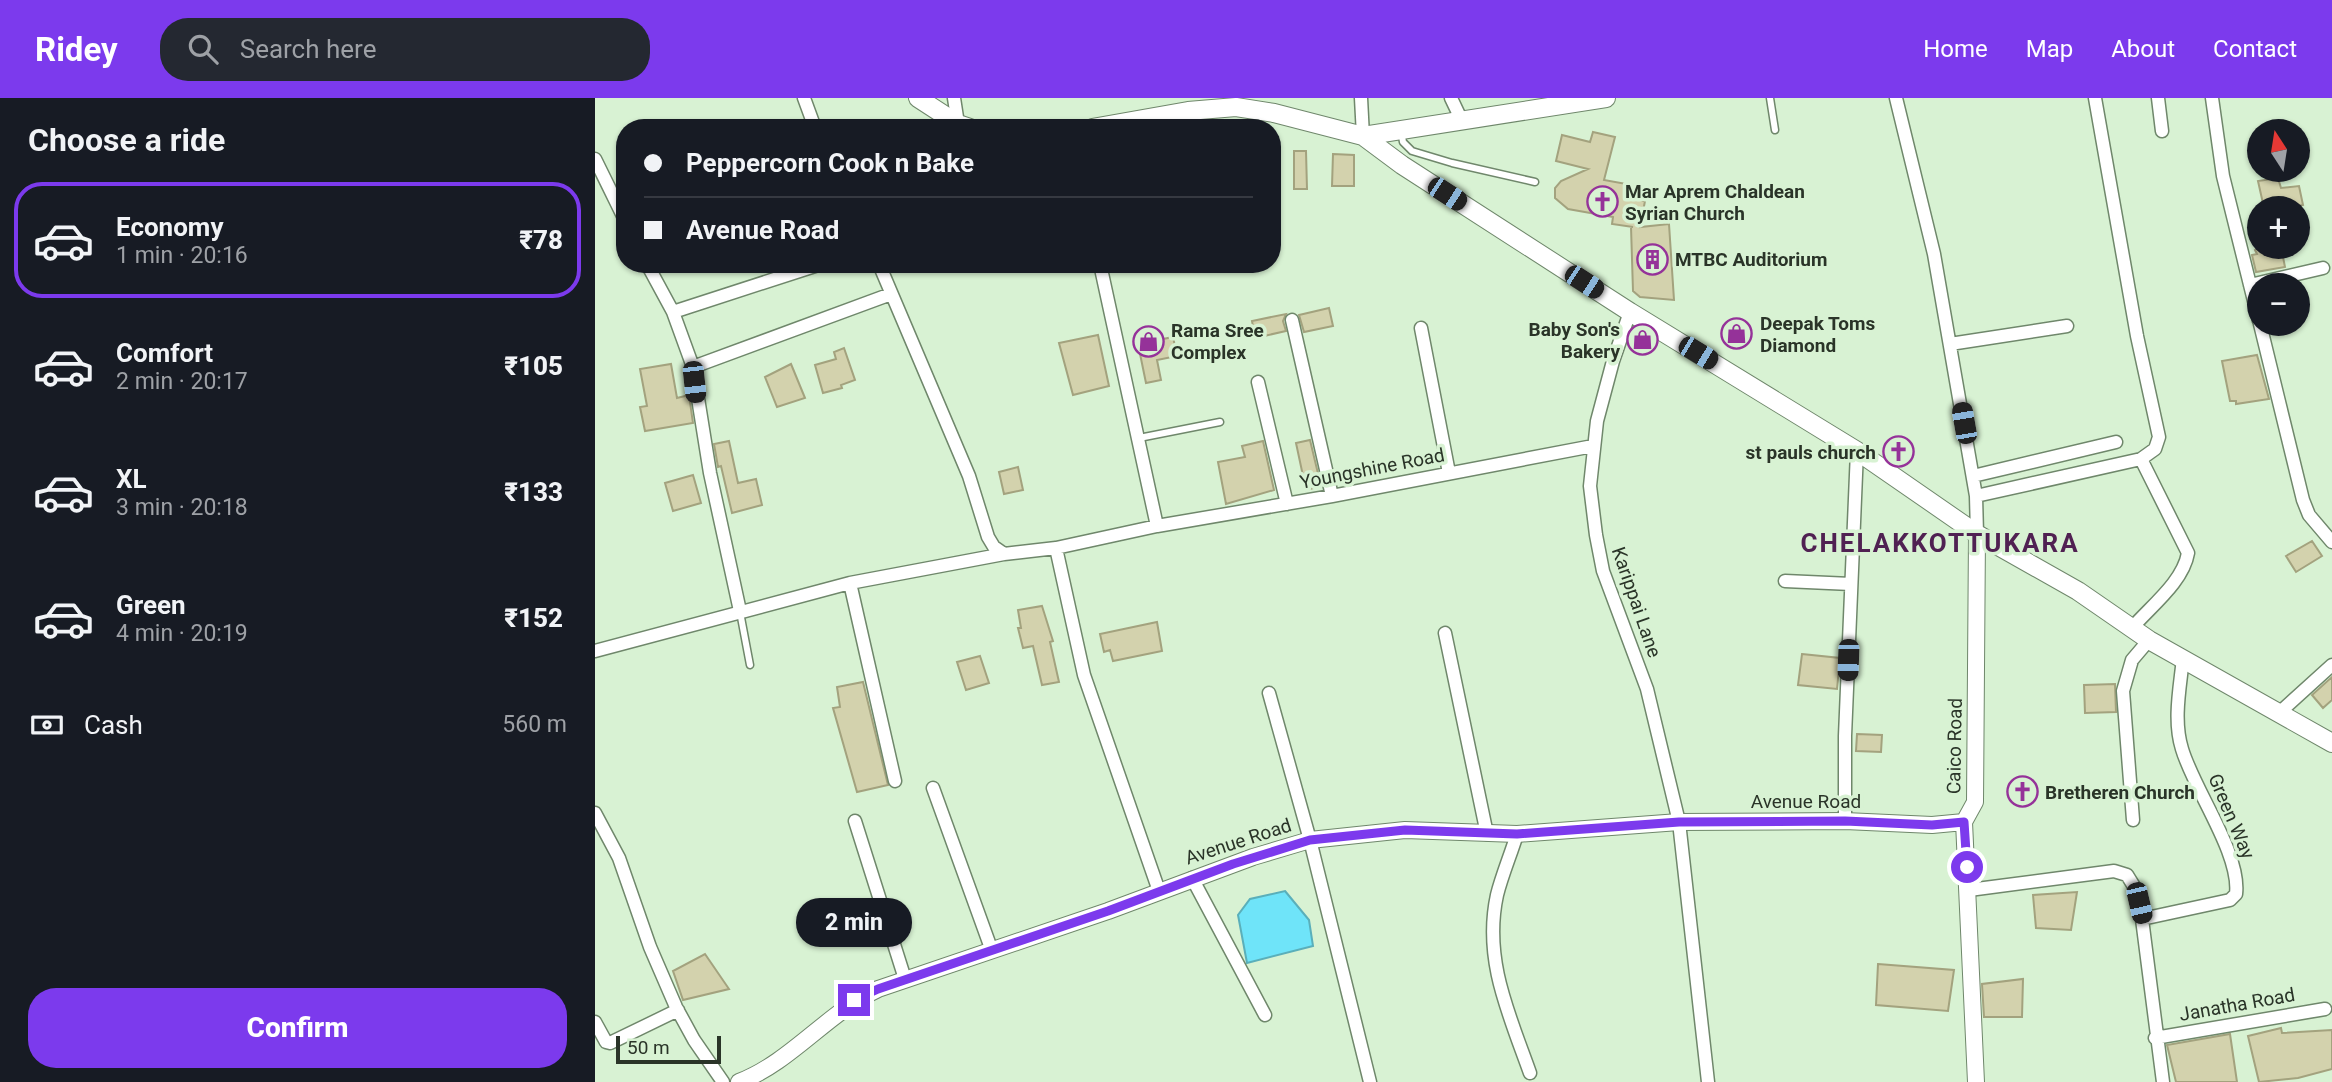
<!DOCTYPE html>
<meta charset="utf-8">
<style>
:root{--surface:#171b24;--page:#242831;--text:#f1f3f6;--muted:#9ea1a6;--line:#363941;--accent:#7c3aed}
body{margin:0;font-family:Roboto,sans-serif;background:var(--page);color:var(--text);height:100vh;display:flex;flex-direction:column;font-size:26px;white-space:nowrap}
*{box-sizing:border-box;margin:0}
p{font-size:23px;color:var(--muted)}
.icon{flex:none;width:38px;height:38px;fill:none;stroke:currentColor;stroke-width:2;stroke-linecap:round;stroke-linejoin:round}
.map{position:relative;flex:1;overflow:hidden}
.drawer{display:flex;flex-direction:column;background:var(--surface);width:595px}
.drawer>*{flex:none}
.top-card{position:absolute;left:21px;top:21px;width:665px;height:154px;border-radius:28px;box-shadow:0 2px 5px #0004;display:grid;align-content:center;height:154px;padding:0 28px;background:var(--surface)}
.needle{width:46px;rotate:348deg}
.fabs{position:absolute;left:1652px;top:21px;display:grid;gap:14px}
.fabs a{display:grid;place-items:center;width:63px;height:63px;border-radius:50%;background:var(--surface);box-shadow:0 2px 5px #0004;font-size:35px}
.scale{position:absolute;left:21px;bottom:18px;width:105px;box-sizing:border-box;padding-left:7px;border:4px solid #2a3428;border-top:0;font-size:19px;line-height:24px;white-space:nowrap;color:#2a3428;-webkit-text-stroke:5px #d8f2d3;paint-order:stroke}
.end{position:absolute;width:32px;height:32px;margin:-16px;border:9px solid #7c3aed;background:#fff;box-shadow:0 0 0 4px #fff}
.from{border-radius:50%}
.bubble{position:absolute;height:49px;border-radius:24px;background:var(--surface);box-shadow:0 2px 5px #0004;font-size:23px;font-weight:800;line-height:49px;text-align:center}
.car{position:absolute;width:21px;height:42px;margin:-21px -10px;border-radius:9px;box-shadow:0 0 5px 2px #0007;background:linear-gradient(#222 24%,#8ab4d8 0 40%,#222 0 76%,#8ab4d8 0 86%,#222 0)}
.top-card b{display:flex;align-items:center;gap:24px;height:66px;font-size:26px}
.top-card b+b{border-top:2px solid var(--line)}
.top-card i{width:18px;height:18px;background:var(--text)}
ul{padding:0;list-style:none}
li{display:flex;align-items:center;gap:21px;height:116px;margin:0 14px 10px;padding:0 14px;border:4px solid transparent;border-radius:28px}
li div{flex:1}
li b{display:block;font-size:26px}
li em{font-style:normal;font-weight:800}
li.selected{border-color:var(--accent)}
li>.icon{width:63px;height:63px;stroke-width:1.5}
h2{padding:0 28px;font-size:32px;line-height:84px}
.pay{display:flex;align-items:center;gap:18px;height:77px;padding:0 28px;font-size:26px}
.pay p{margin-inline-start:auto}
.primary-button{display:flex;gap:14px;margin-top:auto;padding:14px 28px}
.primary-button a{flex:1;height:80px;border-radius:28px;background:var(--accent);color:#fff;font-size:28px;font-weight:800;line-height:80px;text-align:center}
header{display:flex;align-items:center;gap:42px;box-sizing:border-box;height:98px;padding:0 35px;background:var(--accent);color:#fff}
header strong{font-size:33px}
nav{display:flex;gap:38px;margin-inline-start:auto;font-size:24px}
.search{width:490px;height:63px;background:var(--page);display:flex;align-items:center;gap:18px;box-sizing:border-box;padding:0 24px;border-radius:28px;color:var(--muted);font-size:26px}
main{display:flex;flex:1;min-height:0}
.map>svg:first-child{display:block}
.water{fill:#6fe4f9;stroke:#5aafba;stroke-width:2}
.building{fill:#d3d2ad;stroke:#a3a27e;stroke-width:2}
.lines{fill:none;stroke-linecap:round;stroke-linejoin:round}
.service-casing{stroke:#6f876b;stroke-width:9}
.minor-casing{stroke:#6f876b;stroke-width:15}
.tertiary-casing{stroke:#6f876b;stroke-width:18}
.secondary-casing{stroke:#6f876b;stroke-width:20}
.service{stroke:#fff;stroke-width:6}
.minor{stroke:#fff;stroke-width:12}
.tertiary{stroke:#fff;stroke-width:16}
.secondary{stroke:#fff;stroke-width:18}
.route{stroke:#7c3aed;stroke-width:9}
.labels{text-anchor:middle;stroke-width:7;stroke-linejoin:round;paint-order:stroke}
.poi-label{font-size:19px;font-weight:bold;fill:#2a3428;stroke:#d8f2d3;text-anchor:start}
.street-label{font-size:19px;fill:#2a3428;stroke:#d8f2d3}
.district-label{font-size:26px;font-weight:bold;letter-spacing:2px;fill:#502152;stroke:#d8f2d3}
</style>
<header>
<strong>Ridey</strong>
<div class="search"><svg class="icon" aria-label="search" viewBox="0 0 24 24"><circle cx="10" cy="10" r="6"/><path d="M15 15l6 6"/></svg>Search here</div>
<nav><a>Home</a><a>Map</a><a>About</a><a>Contact</a></nav>
</header>
<main>
<section class="drawer">
<h2>Choose a ride</h2>
<ul>
<li class="selected"><svg class="icon" aria-label="car" viewBox="0 0 24 24"><path d="M5 17H2v-5l4-1 3-4h7l3 4 3 1v5h-3M9 17h6M6 11h13"/><circle cx="7" cy="17" r="2"/><circle cx="17" cy="17" r="2"/></svg><div><b>Economy</b><p>1 min · 20:16</p></div><em>₹78</em></li>
<li><svg class="icon" aria-label="car" viewBox="0 0 24 24"><path d="M5 17H2v-5l4-1 3-4h7l3 4 3 1v5h-3M9 17h6M6 11h13"/><circle cx="7" cy="17" r="2"/><circle cx="17" cy="17" r="2"/></svg><div><b>Comfort</b><p>2 min · 20:17</p></div><em>₹105</em></li>
<li><svg class="icon" aria-label="car" viewBox="0 0 24 24"><path d="M5 17H2v-5l4-1 3-4h7l3 4 3 1v5h-3M9 17h6M6 11h13"/><circle cx="7" cy="17" r="2"/><circle cx="17" cy="17" r="2"/></svg><div><b>XL</b><p>3 min · 20:18</p></div><em>₹133</em></li>
<li><svg class="icon" aria-label="car" viewBox="0 0 24 24"><path d="M5 17H2v-5l4-1 3-4h7l3 4 3 1v5h-3M9 17h6M6 11h13"/><circle cx="7" cy="17" r="2"/><circle cx="17" cy="17" r="2"/></svg><div><b>Green</b><p>4 min · 20:19</p></div><em>₹152</em></li>
</ul>
<div class="pay"><svg class="icon" aria-label="cash" viewBox="0 0 24 24"><path d="M3 7h18v10H3z"/><circle cx="12" cy="12" r="2"/></svg>Cash<p>560 m</p></div>
<div class="primary-button"><a>Confirm</a></div>
</section>
<div class="map">
<svg width="1737" height="984" viewBox="0 0 1737 984">
<rect width="100%" height="100%" fill="#d8f2d3"/>
<path class="water" d="M 690,793 L 714,822 L 718,848 L 652,865 L 643,817 L 655,801 Z"/>
<path class="building" d="M 998,34 L 1020,39 L 1009,82 L 1048,89 L 1045,102 L 1050,103 L 1045,129 L 1074,126 L 1079,202 L 1045,199 L 1038,193 L 1036,129 L 1038,129 L 1017,126 L 1018,119 L 973,111 L 960,100 L 960,90 L 966,83 L 993,71 L 961,63 L 967,37 L 995,44 Z
M 699,53 L 711,53 L 712,91 L 699,91 Z
M 738,56 L 759,57 L 759,88 L 737,88 Z
M 1683,80 L 1686,90 L 1704,88 L 1708,107 L 1692,110 L 1669,110 L 1663,83 Z
M 1664,149 L 1686,149 L 1690,169 L 1661,174 L 1657,157 L 1662,156 L 1660,152 Z
M 734,210 L 738,228 L 709,234 L 704,217 Z
M 691,216 L 688,223 L 691,233 L 660,240 L 657,223 Z
M 503,237 L 514,288 L 478,297 L 464,245 Z
M 578,239 L 582,258 L 562,262 L 566,282 L 551,285 L 543,246 Z
M 249,250 L 260,282 L 246,287 L 247,290 L 228,295 L 220,267 L 241,261 L 239,254 Z
M 1662,257 L 1674,301 L 1641,306 L 1641,303 L 1635,303 L 1627,263 Z
M 76,266 L 82,300 L 94,297 L 98,325 L 50,333 L 45,309 L 52,308 L 45,271 Z
M 196,266 L 210,300 L 182,309 L 170,279 Z
M 715,342 L 726,388 L 711,392 L 701,345 Z
M 134,343 L 143,385 L 161,381 L 167,407 L 137,415 L 126,368 L 123,369 L 119,346 Z
M 668,343 L 679,392 L 631,406 L 623,364 L 650,359 L 647,348 Z
M 423,369 L 428,392 L 409,396 L 404,374 Z
M 98,377 L 106,405 L 78,413 L 70,385 Z
M 1717,443 L 1727,458 L 1701,474 L 1691,458 Z
M 447,508 L 458,543 L 455,544 L 464,584 L 447,587 L 438,548 L 428,550 L 423,530 L 426,530 L 423,512 Z
M 562,524 L 567,553 L 518,563 L 515,552 L 509,554 L 505,536 Z
M 1207,556 L 1245,560 L 1242,591 L 1203,587 Z
M 385,558 L 394,585 L 371,592 L 362,564 Z
M 1737,579 L 1737,602 L 1728,610 L 1717,597 Z
M 268,584 L 293,687 L 262,694 L 238,610 L 245,609 L 242,589 Z
M 1520,586 L 1521,614 L 1490,615 L 1489,587 Z
M 1262,636 L 1287,637 L 1286,654 L 1261,653 Z
M 1482,794 L 1476,832 L 1441,830 L 1438,797 Z
M 110,856 L 134,891 L 88,902 L 78,873 Z
M 1283,866 L 1359,872 L 1353,913 L 1281,907 Z
M 1428,881 L 1427,919 L 1389,919 L 1387,886 Z
M 1686,930 L 1687,935 L 1737,932 L 1737,971 L 1703,980 L 1664,984 L 1653,938 Z
M 1635,936 L 1642,984 L 1581,984 L 1572,947 Z"/>
<g class="lines">
<defs>
<path id="service" d="M 1175,0 L 1180,32
M 806,33 L 808,44 L 817,53 L 857,65 L 940,84
M 544,340 L 625,324
M 145,514 L 155,567"/>
<path id="minor" d="M 209,0 L 220,30
M 359,0 L 363,26
M 766,0 L 768,38
M 856,0 L 866,21
M 1301,0 L 1339,156 L 1381,398 L 1382,436
M 1500,0 L 1542,238 L 1564,339 L 1560,351 L 1546,361 L 1593,455 C 1588,484 1556,508 1537,530
M 1563,0 L 1567,33
M 1617,0 L 1628,78 L 1664,223
M 0,61 L 30,122
M 52,166 L 78,214 L 98,269 L 115,375 L 145,513
M 284,166 L 374,378 L 393,439 L 399,449 L 409,456 L 461,450 L 562,428 L 737,398 L 998,348
M 505,166 L 562,428
M 1655,187 L 1728,170
M 78,214 L 226,166
M 1035,214 L 1018,263 L 1002,323 L 995,388 L 1001,437 L 1008,473 L 1052,591 L 1084,724 L 1113,984
M 697,222 L 737,398
M 1665,226 L 1708,402 L 1714,417 L 1737,444
M 826,230 L 854,375
M 1355,246 L 1472,228
M 98,269 L 296,196
M 663,284 L 692,406
M 1378,378 L 1521,344
M 1381,398 L 1546,361
M 461,450 L 489,577 L 564,793
M 1190,483 L 1256,486
M 255,485 L 300,683
M 850,535 L 892,736
M 0,553 L 255,485 L 409,456
M 674,595 L 715,742 L 775,984
M 1684,615 L 1737,567
M 338,690 L 397,853
M 0,715 L 24,760 L 55,849 L 81,909 L 99,942 L 128,984
M 1538,722 L 1528,593 L 1537,562 L 1554,542
M 260,723 L 310,881
M 1250,723 L 1250,638 L 1262,353
M 922,736 C 916,756 907,777 902,797 C 888,861 914,916 935,975
M 597,780 L 670,917
M 1374,792 L 1519,773 L 1532,777 L 1540,790 L 1547,821 L 1568,984
M 1547,821 L 1635,802 L 1641,796 C 1646,756 1599,692 1587,651 C 1578,622 1585,590 1588,560
M 0,924 L 11,944 L 15,945 L 83,912
M 1560,940 L 1730,911"/>
<path id="tertiary" d="M 144,984 C 196,964 232,915 283,891 L 513,813 L 658,759 L 715,742 L 810,732 L 922,736 L 1084,724 L 1250,723 L 1337,727 L 1369,724
M 1381,984 L 1369,724 L 1380,704 L 1382,436"/>
<path id="secondary" d="M 323,0 L 363,26 L 375,30
M 497,30 L 593,13 L 641,9 L 679,15 L 768,38 L 807,67 L 1035,214 L 1262,353 L 1382,436 L 1483,493 L 1554,542 L 1737,645
M 768,38 L 1011,0"/>
</defs>
<use href="#service" class="service-casing"/>
<use href="#minor" class="minor-casing"/>
<use href="#tertiary" class="tertiary-casing"/>
<use href="#secondary" class="secondary-casing"/>
<use href="#service" class="service"/>
<use href="#minor" class="minor"/>
<use href="#tertiary" class="tertiary"/>
<use href="#secondary" class="secondary"/>
</g>
<g class="lines">
<path class="route" d="M 259,902 L 283,891 L 513,813 L 638,766 L 715,742 L 810,732 L 922,736 L 1084,724 L 1250,723 L 1337,727 L 1369,724 L 1372,769"/>
</g>
<defs>
<symbol id="church-ring" viewBox="-11 -11 22 22"><circle r="9.5" fill="#d8f2d3" stroke="#953299" stroke-width="1.5"/><path d="M-1.2-6h2.4v3.5h3.3v2.4h-3.3V6h-2.4V-.1h-3.3v-2.4h3.3Z" fill="#953299"/></symbol>
<symbol id="building-ring" viewBox="-11 -11 22 22"><circle r="9.5" fill="#d8f2d3" stroke="#953299" stroke-width="1.5"/><path d="M-4-6H4V6H1V3H-1V6H-4ZM-2.5-4.3h1.7v1.8h-1.7ZM.8-4.3h1.7v1.8H.8ZM-2.5-1h1.7V.8h-1.7ZM.8-1h1.7V.8H.8Z" fill="#953299"/></symbol>
<symbol id="shop-ring" viewBox="-11 -11 22 22"><circle r="9.5" fill="#d8f2d3" stroke="#953299" stroke-width="1.5"/><path d="M-5-2.5h2.3a2.7 3.5 0 0 1 5.4 0H5L5.5 6h-11ZM-1.5-2.5h3a1.5 2.3 0 0 0-3 0Z" fill="#953299"/></symbol>
</defs>
<g fill-rule="evenodd">
<use href="#church-ring" x="990" y="86" width="35" height="35"/>
<use href="#building-ring" x="1040" y="144" width="35" height="35"/>
<use href="#shop-ring" x="1124" y="218" width="35" height="35"/>
<use href="#shop-ring" x="1030" y="224" width="35" height="35"/>
<use href="#shop-ring" x="536" y="226" width="35" height="35"/>
<use href="#church-ring" x="1286" y="336" width="35" height="35"/>
<use href="#church-ring" x="1410" y="676" width="35" height="35"/>
</g>
<g class="labels">
<g class="poi-label">
<text x="1030" y="100">Mar Aprem Chaldean<tspan x="1030" dy="22">Syrian Church</tspan></text>
<text x="1080" y="168">MTBC Auditorium</text>
<text x="1165" y="232">Deepak Toms<tspan x="1165" dy="22">Diamond</tspan></text>
<text x="1025" y="238" text-anchor="end">Baby Son's<tspan x="1025" dy="22">Bakery</tspan></text>
<text x="576" y="239">Rama Sree<tspan x="576" dy="22">Complex</tspan></text>
<text x="1281" y="361" text-anchor="end">st pauls church</text>
<text x="1450" y="701">Bretheren Church</text>
</g>
<g class="street-label">
<text transform="translate(777 370) rotate(-11)" y="7">Youngshine Road</text>
<text transform="translate(1042 504) rotate(71)" y="7">Karippai Lane</text>
<text transform="translate(1359 648) rotate(-89)" y="7">Caico Road</text>
<text x="1211" y="710">Avenue Road</text>
<text transform="translate(1637 718) rotate(67)" y="7">Green Way</text>
<text transform="translate(643 743) rotate(-18)" y="7">Avenue Road</text>
<text transform="translate(1642 906) rotate(-10)" y="7">Janatha Road</text>
</g>
<g class="district-label">
<text x="1345" y="454">CHELAKKOTTUKARA</text>
</g>
</g>
</svg>
<div class="fabs">
<a><svg class="needle" viewBox="-14 -14 28 28"><path d="M0-13l5 13h-10z" fill="#e53935"/><path d="M0 13l5-13h-10z" fill="#9ea1a6"/></svg></a>
<a>+</a>
<a>−</a>
</div>
<div class="scale">50 m</div>
<i class="end from" style="left:1372px;top:769px"></i>
<i class="end" style="left:259px;top:902px"></i>
<div class="bubble" style="left:201px;top:800px;width:116px">2 min</div>
<i class="car" style="left:852px;top:96px;rotate:123deg"></i>
<i class="car" style="left:989px;top:184px;rotate:123deg"></i>
<i class="car" style="left:1103px;top:255px;rotate:121deg"></i>
<i class="car" style="left:99px;top:284px;rotate:174deg"></i>
<i class="car" style="left:1369px;top:325px;rotate:350deg"></i>
<i class="car" style="left:1253px;top:562px;rotate:182deg"></i>
<i class="car" style="left:1544px;top:805px;rotate:167deg"></i>
<div class="top-card">
<b><i class="from"></i>Peppercorn Cook n Bake</b>
<b><i></i>Avenue Road</b>
</div>
</div>
</main>
